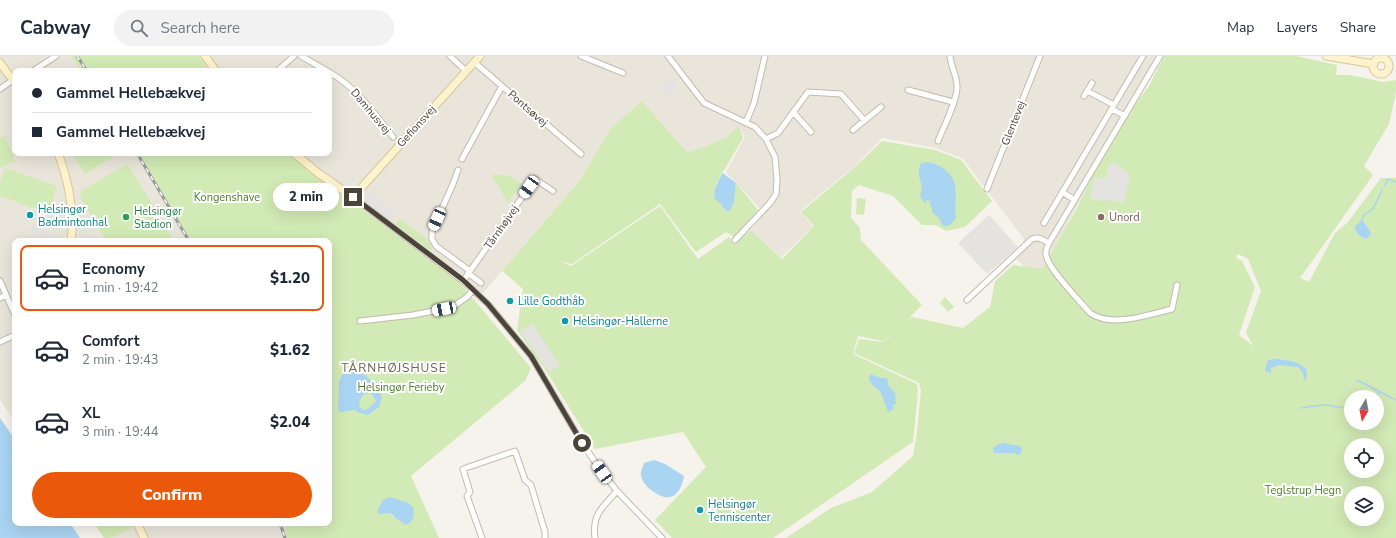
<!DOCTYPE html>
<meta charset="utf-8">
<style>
:root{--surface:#fff;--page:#f2f2f3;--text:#1f2937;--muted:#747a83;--line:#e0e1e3;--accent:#ea580c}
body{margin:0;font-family:"Nunito Sans",sans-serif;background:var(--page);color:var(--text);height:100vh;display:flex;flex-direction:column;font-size:15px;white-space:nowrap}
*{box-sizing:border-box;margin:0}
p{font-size:13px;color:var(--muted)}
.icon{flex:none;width:22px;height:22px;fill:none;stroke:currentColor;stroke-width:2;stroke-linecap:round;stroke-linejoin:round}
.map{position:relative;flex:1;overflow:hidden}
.drawer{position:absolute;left:12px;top:182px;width:320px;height:288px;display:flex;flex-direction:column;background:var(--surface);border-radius:8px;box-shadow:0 4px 16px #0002}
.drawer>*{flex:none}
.top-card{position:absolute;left:12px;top:12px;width:320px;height:88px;border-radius:8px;box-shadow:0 4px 16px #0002;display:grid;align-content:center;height:88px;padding:0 20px;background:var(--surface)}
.needle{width:26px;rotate:190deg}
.controls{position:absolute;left:1344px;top:334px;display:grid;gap:8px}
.controls a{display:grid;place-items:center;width:40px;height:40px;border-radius:50%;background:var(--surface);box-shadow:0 4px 16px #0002;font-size:20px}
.end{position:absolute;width:18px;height:18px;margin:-9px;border:5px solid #4b4439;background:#fff;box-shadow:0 0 0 2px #fff}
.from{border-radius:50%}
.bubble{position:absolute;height:28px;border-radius:14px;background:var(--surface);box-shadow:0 4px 16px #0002;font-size:13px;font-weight:800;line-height:28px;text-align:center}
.car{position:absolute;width:12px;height:24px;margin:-12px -6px;border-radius:5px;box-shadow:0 0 3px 1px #0007;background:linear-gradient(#fff 24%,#345 0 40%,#fff 0 76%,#345 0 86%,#fff 0)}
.top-card b{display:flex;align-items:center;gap:14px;height:38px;font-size:15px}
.top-card b+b{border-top:1px solid var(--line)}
.top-card i{width:10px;height:10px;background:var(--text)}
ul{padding:7px 0 0;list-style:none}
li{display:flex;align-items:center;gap:12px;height:66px;margin:0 8px 6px;padding:0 12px;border:2px solid transparent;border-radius:8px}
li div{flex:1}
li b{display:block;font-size:15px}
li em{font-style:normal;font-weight:800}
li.on{border-color:var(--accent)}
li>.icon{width:36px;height:36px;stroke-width:1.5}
.button{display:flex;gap:8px;margin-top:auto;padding:8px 20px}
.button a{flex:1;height:46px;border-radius:24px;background:var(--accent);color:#fff;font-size:16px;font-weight:800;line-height:46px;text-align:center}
header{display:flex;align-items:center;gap:24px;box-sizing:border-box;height:56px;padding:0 20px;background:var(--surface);border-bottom:1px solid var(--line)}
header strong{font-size:19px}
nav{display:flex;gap:22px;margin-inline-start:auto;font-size:14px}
.search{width:280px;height:36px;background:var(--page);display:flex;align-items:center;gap:10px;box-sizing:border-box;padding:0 14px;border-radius:22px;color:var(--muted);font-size:15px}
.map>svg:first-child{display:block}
.residential{fill:#eae5da}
.green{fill:#d2eab5;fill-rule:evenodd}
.parking{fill:#e5e3e0}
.water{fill:#a9d4f2;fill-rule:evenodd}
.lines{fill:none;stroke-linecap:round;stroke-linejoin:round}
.stream{stroke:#a9d4f2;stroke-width:1.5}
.street-casing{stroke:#c2bbae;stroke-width:7}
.secondary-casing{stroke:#d6c79b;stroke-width:9}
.street{stroke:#fff;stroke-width:5}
.secondary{stroke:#fff3cd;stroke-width:7}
.rail-casing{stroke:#9a9a9a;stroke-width:3}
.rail{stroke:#fff;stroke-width:1.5;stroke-dasharray:4.5;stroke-linecap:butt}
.route{stroke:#4b4439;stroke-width:5}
.culture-dot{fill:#0f9aa8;stroke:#fff;stroke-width:1.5}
.leisure-dot{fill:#2e9e5b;stroke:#fff;stroke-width:1.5}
.education-dot{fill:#8d6e63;stroke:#fff;stroke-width:1.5}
.labels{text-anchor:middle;stroke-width:4;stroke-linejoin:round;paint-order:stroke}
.street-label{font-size:11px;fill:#4b4439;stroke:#fff}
.park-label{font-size:11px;fill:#4a7f2a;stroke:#fff}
.culture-label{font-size:11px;fill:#0d838f;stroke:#fff;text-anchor:start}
.leisure-label{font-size:11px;fill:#27864d;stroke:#fff;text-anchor:start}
.education-label{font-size:11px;fill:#785e54;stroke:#fff;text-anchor:start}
.neighbourhood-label{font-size:12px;letter-spacing:1px;fill:#6e6250;stroke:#fff}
</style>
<header>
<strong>Cabway</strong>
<div class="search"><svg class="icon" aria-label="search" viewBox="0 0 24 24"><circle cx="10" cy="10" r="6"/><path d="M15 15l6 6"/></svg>Search here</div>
<nav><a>Map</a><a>Layers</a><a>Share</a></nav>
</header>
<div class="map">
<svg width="1396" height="482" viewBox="0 0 1396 482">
<rect width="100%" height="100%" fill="#f6f3ec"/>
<path class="residential" d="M 0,0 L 71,0 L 82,15 L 15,15 L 15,97 L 135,97 L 191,185 L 15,185 L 15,366 L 0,344 Z
M 199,0 L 1156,0 L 1045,211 L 1033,221 L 1016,202 L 1024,183 L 963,103 L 936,92 L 882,82 L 855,110 L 800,155 L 813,171 L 781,201 L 751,174 L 764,157 L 726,116 L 745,81 L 739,70 L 727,81 L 710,89 L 687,96 L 642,45 L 610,73 L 581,123 L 483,237 L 460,227 L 288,97 L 329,97 L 329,15 L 209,15 Z
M 130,467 L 284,467 L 287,482 L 111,482 L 131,471 Z"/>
<path class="green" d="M 71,0 L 199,0 L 209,15 L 82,15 Z
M 1164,0 L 1296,0 L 1337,9 L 1336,19 L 1350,19 L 1383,26 L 1396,24 L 1396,36 L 1389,68 L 1364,110 L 1373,119 L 1300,222 L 1309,226 L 1335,177 L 1347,167 L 1381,122 L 1396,122 L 1396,482 L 786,482 L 831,452 L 872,436 L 913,400 L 917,376 L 921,334 L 919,327 L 854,297 L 859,283 L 882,286 L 892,280 L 882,285 L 858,280 L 853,298 L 917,328 L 918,335 L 913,386 L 773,482 L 672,482 L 655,464 L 706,411 L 683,376 L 595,393 L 548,318 L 517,274 L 523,233 L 502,215 L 581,123 L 610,73 L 642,45 L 687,96 L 710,89 L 727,81 L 739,70 L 743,82 L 716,128 L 721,148 L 726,155 L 734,145 L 736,127 L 758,154 L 735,181 L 726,176 L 696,196 L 660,148 L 572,208 L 560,205 L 571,210 L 660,150 L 698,203 L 729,181 L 734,188 L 751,174 L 782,203 L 814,170 L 801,156 L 855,111 L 882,85 L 935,94 L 961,104 L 992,145 L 965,171 L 946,175 L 936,169 L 922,169 L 893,140 L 859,129 L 852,135 L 851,162 L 860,172 L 861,184 L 922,249 L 912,259 L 907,266 L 912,261 L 963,272 L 990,251 L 995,225 L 1013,209 L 1044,213 L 1043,212 L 1077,152 L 1097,111 L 1135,48 L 1149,30 ZM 1238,198 L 1248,203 L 1261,235 L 1246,276 L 1253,290 L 1239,279 L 1255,231 L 1242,205 L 1236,202 ZM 1351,341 L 1377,341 L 1377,367 L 1351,367 ZM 1351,389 L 1377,389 L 1377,415 L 1351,415 ZM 1351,437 L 1377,437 L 1377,463 L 1351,463 Z
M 5,80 L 15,105 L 0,112 L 0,82 Z
M 72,97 L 120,97 L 85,118 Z
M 135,97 L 288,97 L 460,227 L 531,312 L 525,325 L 411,420 L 439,482 L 287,482 L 284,467 L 329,467 L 329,185 L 191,185 ZM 399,444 L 406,446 L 394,462 L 391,457 L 388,457 Z
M 125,109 L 129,110 L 172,182 L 171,185 L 106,185 L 80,140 L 81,135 Z
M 5,112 L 57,130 L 48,157 L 0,140 L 0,126 Z
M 491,118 L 510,120 L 521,128 L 508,147 Z
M 857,142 L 866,143 L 864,159 L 856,158 Z
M 400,163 L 427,183 L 432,192 L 431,195 L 395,168 Z
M 945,241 L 954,251 L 948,256 L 940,247 Z
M 94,467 L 130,467 L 132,471 L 111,482 L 104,482 Z"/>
<path class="parking" d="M 672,21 L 679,32 L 665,42 L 657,31 Z
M 1109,107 L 1116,108 L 1130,119 L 1124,147 L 1102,143 L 1101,145 L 1090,143 L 1094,121 L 1106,122 Z
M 372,132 L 375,133 L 372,137 L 398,157 L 391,165 L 364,145 Z
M 989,159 L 1018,191 L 987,218 L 958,187 Z
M 32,170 L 56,178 L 55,185 L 28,185 Z
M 532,267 L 560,309 L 549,316 L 520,275 Z"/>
<path class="water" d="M 927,106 C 934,107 939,109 944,113 C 962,126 953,143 956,162 C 952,167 949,172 942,169 L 939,162 L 932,156 L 932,152 L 930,149 L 930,145 L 927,144 L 925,147 L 922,144 L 920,139 C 926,127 914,121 921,107 Z
M 723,117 L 736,127 L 734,145 L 730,155 L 726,155 L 721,148 L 715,143 C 713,133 718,125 723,117 Z
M 1362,164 L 1370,175 L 1371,179 L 1366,183 C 1360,180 1355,178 1355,170 Z
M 1273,303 C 1286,304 1296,304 1306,313 L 1307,321 L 1304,325 L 1303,317 L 1298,311 L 1279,309 L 1271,312 L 1271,317 L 1265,315 L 1267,305 Z
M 346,312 C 364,315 375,325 382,341 L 379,351 L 368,359 L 357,356 L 356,354 C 350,354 346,356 340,356 L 338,353 L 339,325 ZM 371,337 L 376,345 L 368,353 L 362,354 C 357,347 359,344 364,338 Z
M 870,318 L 881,322 L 887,322 L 889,331 C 894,335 897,338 895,345 L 897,348 L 893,349 L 894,353 L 888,356 L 880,335 L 873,330 L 869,323 Z
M 0,362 L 15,384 L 15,398 L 11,400 L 15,406 L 15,467 L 70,467 L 80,482 L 0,482 Z
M 1003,387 L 1020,390 L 1022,393 L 1021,397 L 1018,399 L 1014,397 L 994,397 L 993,392 L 997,389 Z
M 654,404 L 665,408 L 684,420 C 681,438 671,448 654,436 C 648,432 642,427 641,419 C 640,416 643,411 644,407 Z
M 389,441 L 406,446 L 413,451 C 414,459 414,466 406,469 L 394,461 L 391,457 L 379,458 L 377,455 L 383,444 Z"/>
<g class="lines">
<path class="stream" d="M 1385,130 L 1387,123 L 1396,126
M 1362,164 L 1364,159 L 1373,153 L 1382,134
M 1357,324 L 1396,344
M 1371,341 L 1380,336
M 1301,352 C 1309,351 1318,349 1326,349 C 1338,350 1339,354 1351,349"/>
<defs>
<path id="street" d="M 301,0 L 327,15
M 450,0 L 466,15
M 581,0 L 623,17
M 668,0 L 704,47 L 755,71 L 766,83 L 775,101 L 777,124 L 776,138 L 770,147 L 735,184
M 1160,0 L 1049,187 C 1047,191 1045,194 1046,199 C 1048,213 1080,245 1090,257 C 1112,272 1148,259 1172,253 L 1177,229
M 1382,2 L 1383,0
M 474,6 L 581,98
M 33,15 L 56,0
M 277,15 L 294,0
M 329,16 C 357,32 374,57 393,81
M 0,33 L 13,24
M 908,34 L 953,46
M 1087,35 L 1114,49
M 1084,40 L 1092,27
M 1112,53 L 1125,60
M 793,56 L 811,76
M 746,66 L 754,47 L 765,0
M 853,74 L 881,51
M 766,83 L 778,77 L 808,36 L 841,38 L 864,64
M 938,85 C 944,70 957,45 957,31 C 957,20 951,11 950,0
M 462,103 L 502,30
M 458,114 L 453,128 L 432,175 L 432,183 L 436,190 L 470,215
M 987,133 L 1040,0
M 1062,136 L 1075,144
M 353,141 L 463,225 L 488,248 L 531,300 L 582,387 L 602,416 L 617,435 L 662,482
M 1044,167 L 1143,0
M 468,217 L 481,227
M 0,225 L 15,259
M 463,225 L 535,123 L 553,135
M 0,242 L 6,239
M 967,244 L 1032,183 C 1039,180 1043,184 1049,187
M 360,265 L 413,259 L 444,253 L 454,250 L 467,241 L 473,234
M 0,286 L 15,279
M 482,482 L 467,440 L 470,436 L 463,413 L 515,395 L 525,424 L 531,429 L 545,476 L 545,482
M 595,482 C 592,458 602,452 617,435"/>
<path id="secondary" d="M 205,0 L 216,15
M 1326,0 L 1374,8
M1373 10a8 8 0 1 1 16 0a8 8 0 1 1-16 0Z
M 0,7 L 15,27
M 58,97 C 68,124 75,156 71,185
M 294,97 L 318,117 L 353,141 L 480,0
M 137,467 L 144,482"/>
</defs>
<use href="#street" class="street-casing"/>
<use href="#secondary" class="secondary-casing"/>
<use href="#street" class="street"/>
<use href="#secondary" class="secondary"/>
<defs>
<path id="rail" d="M 77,0 L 87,15
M 137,97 L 189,185
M 280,467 L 285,482"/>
</defs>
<use href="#rail" class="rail-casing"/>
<use href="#rail" class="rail"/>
</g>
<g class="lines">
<path class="route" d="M 353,141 L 463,224 L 488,248 L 531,300 L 582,387"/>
</g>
<g class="culture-dot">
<circle cx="30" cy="159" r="4"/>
<circle cx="510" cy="245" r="4"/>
<circle cx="565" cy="265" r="4"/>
<circle cx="700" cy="454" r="4"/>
</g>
<circle class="leisure-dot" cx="126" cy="161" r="4"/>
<circle class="education-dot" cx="1101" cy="161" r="4"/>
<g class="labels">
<g class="street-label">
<text transform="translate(528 52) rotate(41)" y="4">Pontsøvej</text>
<text transform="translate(371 55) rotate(50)" y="4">Damhusvej</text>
<text transform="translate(1013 67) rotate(-68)" y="4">Glentevej</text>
<text transform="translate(416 70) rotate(-48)" y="4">Gefionsvej</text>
<text transform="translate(501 171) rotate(-55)" y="4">Tårnhøjvej</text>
</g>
<g class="park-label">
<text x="227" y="145">Kongenshave</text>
<text x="401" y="335">Helsingør Ferieby</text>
<text x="1303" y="438">Teglstrup Hegn</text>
</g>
<g class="culture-label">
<text x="38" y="157">Helsingør<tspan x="38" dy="13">Badmintonhal</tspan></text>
<text x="518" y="249">Lille Godthåb</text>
<text x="573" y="269">Helsingør-Hallerne</text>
<text x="708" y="452">Helsingør<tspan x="708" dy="13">Tenniscenter</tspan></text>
</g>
<g class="leisure-label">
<text x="134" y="159">Helsingør<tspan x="134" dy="13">Stadion</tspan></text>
</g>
<g class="education-label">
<text x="1109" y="165">Unord</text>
</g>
<g class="neighbourhood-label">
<text x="394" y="316">TÅRNHØJSHUSE</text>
</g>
</g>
</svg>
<div class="controls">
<a><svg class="needle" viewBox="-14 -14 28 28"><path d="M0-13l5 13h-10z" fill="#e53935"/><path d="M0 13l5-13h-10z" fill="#747a83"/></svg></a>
<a><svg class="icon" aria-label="locate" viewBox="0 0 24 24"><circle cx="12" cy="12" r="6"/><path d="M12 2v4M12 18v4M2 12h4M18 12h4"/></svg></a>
<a><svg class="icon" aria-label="layers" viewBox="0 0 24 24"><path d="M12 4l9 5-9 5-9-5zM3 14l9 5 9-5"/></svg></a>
</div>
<i class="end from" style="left:582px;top:387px"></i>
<i class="end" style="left:353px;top:141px"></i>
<div class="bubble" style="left:273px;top:127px;width:66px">2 min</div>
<i class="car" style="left:529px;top:131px;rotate:215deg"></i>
<i class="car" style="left:437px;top:163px;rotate:204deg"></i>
<i class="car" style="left:444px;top:253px;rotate:259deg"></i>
<i class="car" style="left:602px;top:416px;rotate:326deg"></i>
<div class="top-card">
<b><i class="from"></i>Gammel Hellebækvej</b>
<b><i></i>Gammel Hellebækvej</b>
</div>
<section class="drawer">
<ul>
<li class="on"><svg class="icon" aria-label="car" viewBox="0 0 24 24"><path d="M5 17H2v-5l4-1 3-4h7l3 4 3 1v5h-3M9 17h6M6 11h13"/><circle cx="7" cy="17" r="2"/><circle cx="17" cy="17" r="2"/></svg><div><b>Economy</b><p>1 min · 19:42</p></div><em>$1.20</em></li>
<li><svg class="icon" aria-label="car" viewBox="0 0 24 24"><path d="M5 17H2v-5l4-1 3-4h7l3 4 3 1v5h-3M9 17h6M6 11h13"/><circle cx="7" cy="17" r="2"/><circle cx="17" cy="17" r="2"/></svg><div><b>Comfort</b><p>2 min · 19:43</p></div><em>$1.62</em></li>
<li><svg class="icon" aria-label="car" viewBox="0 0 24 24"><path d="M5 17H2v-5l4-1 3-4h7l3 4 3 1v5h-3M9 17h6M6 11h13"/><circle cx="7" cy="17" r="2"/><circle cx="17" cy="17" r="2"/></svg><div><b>XL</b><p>3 min · 19:44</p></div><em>$2.04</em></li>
</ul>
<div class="button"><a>Confirm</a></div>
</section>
</div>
